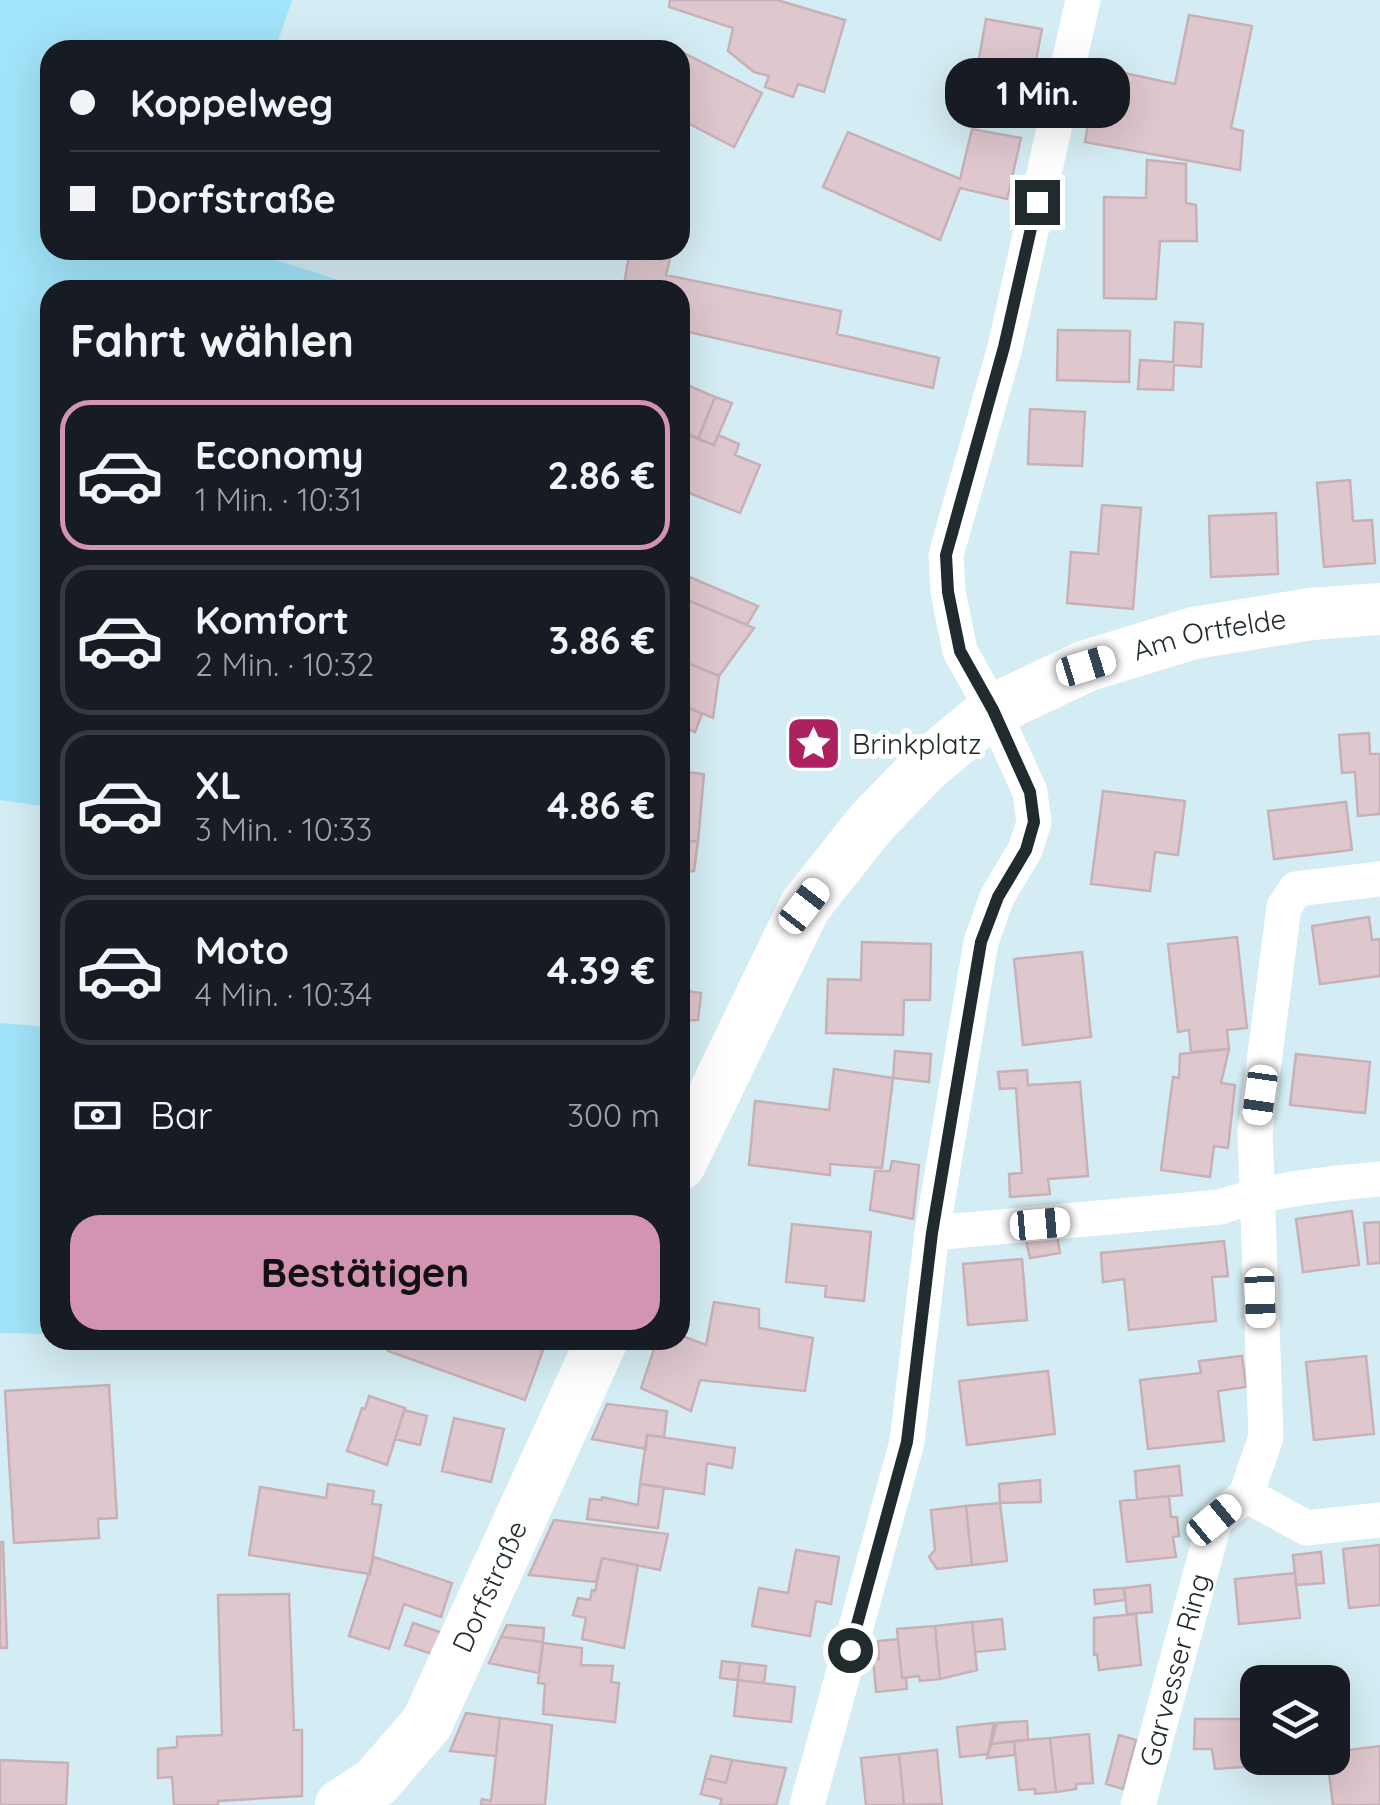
<!DOCTYPE html>
<html lang="de">
<meta charset="utf-8">
<style>
:root{--surface:#171b24;--page:#242831;--text:#f1f3f6;--muted:#9ea1a6;--line:#363941;--accent:#d294b2}
body{margin:0;font-family:Quicksand,sans-serif;background:var(--page);color:var(--text);height:100vh;display:flex;flex-direction:column;font-size:38px;white-space:nowrap}
*{box-sizing:border-box;margin:0}
p{font-size:32px;color:var(--muted)}
.icon{flex:none;width:55px;height:55px;fill:none;stroke:currentColor;stroke-width:2;stroke-linecap:round;stroke-linejoin:round}
.map{position:relative;flex:1;overflow:hidden}
.side{position:absolute;left:40px;top:280px;width:650px;height:1070px;display:flex;flex-direction:column;background:var(--surface);border-radius:30px;box-shadow:0 10px 40px #0002}
.side>*{flex:none}
.top-card{position:absolute;left:40px;top:40px;width:650px;height:220px;border-radius:30px;box-shadow:0 10px 40px #0002;display:grid;align-content:center;height:220px;padding:0 30px;background:var(--surface)}
.tools{position:absolute;left:1240px;top:1665px;display:grid;gap:20px}
.tools a{display:grid;place-items:center;width:110px;height:110px;border-radius:20px;background:var(--surface);box-shadow:0 10px 40px #0002;font-size:50px}
.end{position:absolute;width:45px;height:45px;margin:-22px;border:12px solid #212a2d;background:#fff;box-shadow:0 0 0 5px #fff}
.from{border-radius:50%}
.bubble{position:absolute;height:70px;border-radius:30px;background:var(--surface);box-shadow:0 10px 40px #0002;font-size:32px;font-weight:800;line-height:70px;text-align:center}
.car{position:absolute;width:30px;height:60px;margin:-30px -15px;border-radius:12px;box-shadow:0 0 8px 2px #0007;background:linear-gradient(#fff 24%,#345 0 40%,#fff 0 76%,#345 0 86%,#fff 0)}
.top-card b{display:flex;align-items:center;gap:35px;height:95px;font-size:38px}
.top-card b+b{border-top:2px solid var(--line)}
.top-card i{width:25px;height:25px;background:var(--text)}
ul{padding:0;list-style:none}
li{display:flex;align-items:center;gap:30px;height:150px;margin:0 20px 15px;padding:0 10px;border:5px solid var(--line);border-radius:30px}
li div{flex:1}
li b{display:block;font-size:38px}
li em{font-style:normal;font-weight:800}
li.selected{border-color:var(--accent)}
li>.icon{width:90px;height:90px;stroke-width:1.5}
h2{padding:0 30px;font-size:45px;line-height:120px}
.pay{display:flex;align-items:center;gap:25px;height:110px;padding:0 30px;font-size:38px}
.pay p{margin-inline-start:auto}
.cta{display:flex;gap:20px;margin-top:auto;padding:20px 30px}
.cta a{flex:1;height:115px;border-radius:30px;background:var(--accent);color:#111;font-size:40px;font-weight:800;line-height:115px;text-align:center}
.map>svg:first-child{display:block}
.green{fill:#a1e3f8}
.building{fill:#dec7cd;stroke:#c7b0b6;stroke-width:2.5}
.lines{fill:none;stroke-linecap:round;stroke-linejoin:round}
.street{stroke:#fff;stroke-width:35}
.secondary{stroke:#fff;stroke-width:52}
.route{stroke:#212a2d;stroke-width:12}
.labels{text-anchor:middle;stroke-width:10;stroke-linejoin:round;paint-order:stroke}
.street-label{font-size:28px;fill:#212a2d;stroke:#fff}
.poi-label{font-size:28px;fill:#212a2d;stroke:#fff;text-anchor:start}
</style>
<div class="map">
<svg width="1380" height="1805" viewBox="0 0 1380 1805">
<rect width="100%" height="100%" fill="#d4ecf3"/>
<path class="green" d="M 0,0 L 292,0 L 275,50 L 50,50 L 50,250 L 244,250 L 370,290 L 50,290 L 50,807 L 0,800 Z
M 0,1023 L 50,1027 L 50,1334 L 0,1333 Z"/>
<path class="building" d="M 670,0 L 777,0 L 845,20 L 824,92 L 798,84 L 793,97 L 765,87 L 769,76 L 754,72 L 728,51 L 733,28 L 669,7 Z
M 1189,15 L 1252,26 L 1231,128 L 1243,131 L 1240,170 L 1085,142 L 1097,67 L 1175,84 Z
M 986,19 L 1042,29 L 1029,97 L 974,87 Z
M 680,51 L 762,93 L 734,147 L 680,119 Z
M 972,129 L 1021,138 L 1007,199 L 960,188 L 940,240 L 823,187 L 848,132 L 960,179 Z
M 1147,160 L 1186,164 L 1186,203 L 1196,205 L 1197,241 L 1160,241 L 1156,299 L 1104,298 L 1104,197 L 1146,198 Z
M 630,250 L 672,250 L 666,275 L 841,311 L 837,334 L 939,358 L 933,388 L 680,330 L 680,290 L 623,290 Z
M 1175,322 L 1203,324 L 1201,367 L 1174,365 L 1173,390 L 1138,389 L 1140,360 L 1173,362 Z
M 1058,330 L 1130,331 L 1129,382 L 1057,380 Z
M 687,385 L 715,397 L 698,439 L 680,431 L 680,402 Z
M 715,397 L 732,403 L 714,445 L 698,439 Z
M 1030,409 L 1085,412 L 1082,466 L 1028,464 Z
M 680,431 L 714,445 L 718,435 L 739,444 L 735,455 L 760,465 L 740,513 L 684,491 L 688,481 L 680,478 Z
M 1350,480 L 1353,521 L 1372,520 L 1375,563 L 1324,567 L 1317,483 Z
M 1102,505 L 1141,508 L 1133,609 L 1067,603 L 1071,552 L 1098,554 Z
M 1276,513 L 1278,574 L 1211,577 L 1209,516 Z
M 680,573 L 758,606 L 747,625 L 680,597 Z
M 680,597 L 754,628 L 719,676 L 680,660 Z
M 680,660 L 719,676 L 713,718 L 680,704 Z
M 680,704 L 702,714 L 695,732 L 680,726 Z
M 1369,733 L 1370,754 L 1380,754 L 1380,814 L 1358,816 L 1355,772 L 1342,773 L 1339,735 Z
M 687,772 L 704,774 L 698,841 L 680,842 Z
M 1103,791 L 1185,801 L 1178,855 L 1155,852 L 1150,891 L 1091,884 Z
M 1346,802 L 1352,850 L 1274,859 L 1268,811 Z
M 698,841 L 694,871 L 680,872 L 680,842 Z
M 1369,917 L 1372,940 L 1380,939 L 1380,976 L 1320,984 L 1312,926 Z
M 1237,937 L 1247,1028 L 1227,1030 L 1229,1049 L 1191,1052 L 1189,1030 L 1178,1032 L 1168,944 Z
M 862,942 L 931,944 L 930,1000 L 904,1000 L 903,1035 L 826,1033 L 828,979 L 861,980 Z
M 680,949 L 685,949 L 680,990 L 701,993 L 698,1020 L 680,1021 Z
M 1082,952 L 1091,1037 L 1023,1045 L 1014,959 Z
M 1229,1049 L 1221,1083 L 1235,1085 L 1228,1148 L 1214,1146 L 1210,1177 L 1161,1170 L 1173,1077 L 1179,1078 L 1180,1054 Z
M 895,1051 L 931,1054 L 929,1082 L 893,1078 Z
M 1296,1054 L 1370,1062 L 1365,1113 L 1290,1105 Z
M 834,1069 L 893,1078 L 882,1168 L 830,1164 L 830,1175 L 749,1165 L 755,1101 L 829,1110 Z
M 1027,1070 L 1028,1085 L 1080,1082 L 1088,1176 L 1048,1179 L 1050,1194 L 1010,1197 L 1009,1174 L 1022,1173 L 1016,1088 L 1000,1089 L 998,1072 Z
M 892,1161 L 919,1165 L 913,1219 L 870,1210 L 875,1171 L 890,1171 Z
M 1352,1211 L 1359,1265 L 1303,1272 L 1296,1219 Z
M 1380,1222 L 1380,1263 L 1368,1264 L 1364,1223 Z
M 792,1224 L 871,1232 L 864,1301 L 825,1297 L 826,1286 L 786,1282 Z
M 1057,1235 L 1060,1253 L 1030,1258 L 1026,1240 Z
M 1224,1241 L 1228,1276 L 1212,1277 L 1216,1321 L 1129,1330 L 1124,1279 L 1103,1282 L 1101,1253 Z
M 1022,1259 L 1027,1320 L 968,1325 L 963,1264 Z
M 714,1302 L 759,1309 L 759,1328 L 813,1338 L 805,1391 L 700,1380 L 691,1411 L 641,1388 L 657,1340 L 680,1340 L 680,1335 L 706,1345 Z
M 392,1340 L 514,1340 L 543,1350 L 525,1400 L 388,1351 Z
M 1242,1356 L 1246,1387 L 1218,1391 L 1224,1441 L 1148,1449 L 1140,1380 L 1201,1373 L 1199,1361 Z
M 1366,1356 L 1374,1434 L 1314,1440 L 1306,1362 Z
M 1048,1371 L 1055,1434 L 967,1445 L 959,1381 Z
M 109,1385 L 117,1518 L 98,1519 L 99,1538 L 14,1543 L 5,1391 Z
M 369,1396 L 405,1408 L 387,1465 L 347,1451 L 362,1408 L 365,1409 Z
M 607,1404 L 667,1411 L 664,1437 L 647,1435 L 646,1449 L 592,1439 Z
M 404,1410 L 427,1416 L 420,1445 L 395,1439 Z
M 454,1418 L 504,1429 L 491,1482 L 442,1471 Z
M 647,1435 L 735,1448 L 732,1468 L 707,1463 L 704,1494 L 640,1484 Z
M 1179,1466 L 1182,1495 L 1137,1499 L 1135,1471 Z
M 1040,1480 L 1041,1502 L 1000,1503 L 999,1484 Z
M 328,1484 L 374,1491 L 372,1504 L 381,1505 L 370,1574 L 249,1555 L 260,1487 L 326,1498 Z
M 640,1484 L 664,1487 L 658,1528 L 587,1519 L 590,1499 L 602,1500 L 602,1497 L 638,1505 Z
M 1169,1496 L 1171,1517 L 1177,1517 L 1179,1536 L 1173,1537 L 1176,1557 L 1127,1562 L 1120,1501 Z
M 1000,1503 L 1007,1561 L 972,1565 L 966,1506 Z
M 966,1506 L 972,1565 L 937,1569 L 929,1557 L 935,1550 L 931,1510 Z
M 554,1520 L 668,1534 L 660,1570 L 602,1558 L 596,1582 L 529,1575 Z
M 0,1542 L 3,1542 L 7,1648 L 0,1648 Z
M 1380,1545 L 1380,1605 L 1349,1608 L 1343,1549 Z
M 796,1550 L 839,1557 L 831,1604 L 816,1601 L 810,1636 L 752,1626 L 759,1588 L 788,1593 Z
M 1321,1552 L 1324,1583 L 1296,1585 L 1293,1555 Z
M 374,1557 L 452,1583 L 441,1617 L 404,1604 L 389,1649 L 349,1636 Z
M 602,1558 L 638,1565 L 624,1648 L 582,1639 L 586,1618 L 573,1615 L 578,1598 L 590,1600 L 592,1590 L 595,1591 Z
M 1295,1573 L 1300,1618 L 1239,1624 L 1235,1579 Z
M 1150,1585 L 1152,1612 L 1127,1614 L 1124,1588 Z
M 1124,1588 L 1125,1600 L 1095,1604 L 1094,1590 Z
M 289,1594 L 294,1730 L 302,1730 L 302,1796 L 218,1801 L 218,1805 L 174,1805 L 172,1777 L 158,1778 L 158,1749 L 177,1747 L 177,1737 L 222,1735 L 218,1595 Z
M 1136,1614 L 1141,1665 L 1099,1670 L 1097,1654 L 1094,1655 L 1094,1618 Z
M 1002,1619 L 1005,1649 L 975,1652 L 972,1622 Z
M 972,1622 L 977,1670 L 940,1679 L 935,1626 Z
M 413,1623 L 443,1633 L 435,1655 L 405,1645 Z
M 507,1625 L 544,1628 L 543,1642 L 501,1637 Z
M 935,1626 L 940,1679 L 920,1681 L 919,1676 L 902,1678 L 897,1629 Z
M 501,1637 L 543,1642 L 539,1673 L 489,1663 Z
M 898,1639 L 902,1678 L 906,1678 L 907,1689 L 876,1692 L 873,1659 L 879,1659 L 878,1641 Z
M 543,1643 L 582,1648 L 581,1665 L 613,1666 L 611,1682 L 619,1683 L 615,1722 L 543,1714 L 545,1684 L 538,1683 Z
M 722,1661 L 740,1663 L 738,1680 L 720,1678 Z
M 740,1663 L 766,1666 L 764,1683 L 738,1680 Z
M 738,1680 L 795,1687 L 791,1722 L 734,1716 Z
M 1244,1706 L 1258,1706 L 1258,1766 L 1215,1769 L 1212,1749 L 1194,1749 L 1195,1719 L 1245,1719 Z
M 466,1713 L 500,1718 L 496,1756 L 450,1751 Z
M 500,1718 L 552,1725 L 545,1805 L 481,1805 L 482,1799 L 491,1801 Z
M 1027,1721 L 1028,1740 L 991,1744 L 997,1723 Z
M 994,1723 L 988,1754 L 960,1757 L 957,1727 Z
M 1089,1734 L 1093,1783 L 1076,1784 L 1076,1789 L 1056,1792 L 1050,1738 Z
M 1119,1735 L 1136,1740 L 1123,1789 L 1106,1784 Z
M 1050,1738 L 1056,1792 L 1035,1794 L 1035,1789 L 1019,1790 L 1014,1741 Z
M 1014,1741 L 1015,1755 L 987,1758 L 991,1744 Z
M 1380,1746 L 1380,1805 L 1333,1805 L 1327,1758 L 1332,1758 L 1332,1752 Z
M 937,1750 L 942,1804 L 904,1805 L 899,1754 Z
M 899,1754 L 904,1805 L 866,1805 L 861,1758 Z
M 711,1756 L 732,1760 L 726,1783 L 705,1778 Z
M 0,1760 L 68,1763 L 66,1805 L 0,1805 Z
M 732,1760 L 786,1768 L 776,1805 L 720,1805 L 722,1799 L 701,1794 L 705,1778 L 726,1783 Z"/>
<g class="lines">
<g class="street">
<path d="M 932,1233 L 1220,1207 C 1273,1189 1325,1184 1380,1179"/>
<path d="M 1246,1495 L 1307,1528 L 1380,1520"/>
<path d="M 807,1805 L 907,1442 L 932,1233 L 981,942 L 997,897 L 1025,850 L 1034,822 L 1030,792 L 993,710 L 960,651 L 948,592 L 946,555 L 1005,347 L 1083,0"/>
<path id="s1" d="M 1138,1805 L 1215,1520 L 1246,1495 L 1266,1437 L 1255,1132 L 1284,907 L 1296,889 L 1380,879"/>
</g>
<g class="secondary">
<path id="s2" d="M 680,1164 L 805,906 L 871,823 L 924,768 L 993,710 L 1086,666 L 1194,633 L 1311,614 L 1380,609"/>
<path id="s3" d="M 341,1805 L 376,1782 L 427,1723 L 602,1340"/>
</g>
</g>
<g class="lines">
<path class="route" d="M 850,1650 L 907,1442 L 932,1233 L 981,942 L 998,897 L 1026,850 L 1034,822 L 1030,792 L 993,710 L 960,651 L 948,592 L 946,555 L 1004,347 L 1037,202"/>
</g>
<defs>
<symbol id="sight-square" viewBox="-11 -11 22 22"><rect x="-9" y="-9" width="18" height="18" rx="4" fill="#ad215f" stroke="#fff"/><path d="M0-6L1.8-2.2L6-1.7L2.9 1.2L3.7 5.4L0 3.3L-3.7 5.4L-2.9 1.2L-6-1.7L-1.8-2.2Z" fill="#fff"/></symbol>
</defs>
<g fill-rule="evenodd">
<use href="#sight-square" x="782" y="712" width="63" height="63"/>
</g>
<g class="labels">
<g class="street-label">
<text dy="10" stroke="none"><textPath href="#s2" startOffset="790">Am Ortfelde</textPath></text>
<text dy="10" stroke="none"><textPath href="#s3" startOffset="270">Dorfstraße</textPath></text>
<text dy="10" stroke="none"><textPath href="#s1" startOffset="140">Garvesser Ring</textPath></text>
</g>
<g class="poi-label">
<text x="852" y="754">Brinkplatz</text>
</g>
</g>
</svg>
<div class="tools">
<a><svg class="icon" aria-label="layers" viewBox="0 0 24 24"><path d="M12 4l9 5-9 5-9-5zM3 14l9 5 9-5"/></svg></a>
</div>
<i class="end from" style="left:850px;top:1650px"></i>
<i class="end" style="left:1037px;top:202px"></i>
<div class="bubble" style="left:945px;top:58px;width:185px">1 Min.</div>
<i class="car" style="left:1086px;top:666px;rotate:73deg"></i>
<i class="car" style="left:804px;top:906px;rotate:38deg"></i>
<i class="car" style="left:1260px;top:1095px;rotate:188deg"></i>
<i class="car" style="left:1040px;top:1224px;rotate:85deg"></i>
<i class="car" style="left:1260px;top:1298px;rotate:178deg"></i>
<i class="car" style="left:1214px;top:1520px;rotate:50deg"></i>
<div class="top-card">
<b><i class="from"></i>Koppelweg</b>
<b><i></i>Dorfstraße</b>
</div>
<section class="side">
<h2>Fahrt wählen</h2>
<ul>
<li class="selected"><svg class="icon" aria-label="car" viewBox="0 0 24 24"><path d="M5 17H2v-5l4-1 3-4h7l3 4 3 1v5h-3M9 17h6M6 11h13"/><circle cx="7" cy="17" r="2"/><circle cx="17" cy="17" r="2"/></svg><div><b>Economy</b><p>1 Min. · 10:31</p></div><em>2.86 €</em></li>
<li><svg class="icon" aria-label="car" viewBox="0 0 24 24"><path d="M5 17H2v-5l4-1 3-4h7l3 4 3 1v5h-3M9 17h6M6 11h13"/><circle cx="7" cy="17" r="2"/><circle cx="17" cy="17" r="2"/></svg><div><b>Komfort</b><p>2 Min. · 10:32</p></div><em>3.86 €</em></li>
<li><svg class="icon" aria-label="car" viewBox="0 0 24 24"><path d="M5 17H2v-5l4-1 3-4h7l3 4 3 1v5h-3M9 17h6M6 11h13"/><circle cx="7" cy="17" r="2"/><circle cx="17" cy="17" r="2"/></svg><div><b>XL</b><p>3 Min. · 10:33</p></div><em>4.86 €</em></li>
<li><svg class="icon" aria-label="car" viewBox="0 0 24 24"><path d="M5 17H2v-5l4-1 3-4h7l3 4 3 1v5h-3M9 17h6M6 11h13"/><circle cx="7" cy="17" r="2"/><circle cx="17" cy="17" r="2"/></svg><div><b>Moto</b><p>4 Min. · 10:34</p></div><em>4.39 €</em></li>
</ul>
<div class="pay"><svg class="icon" aria-label="cash" viewBox="0 0 24 24"><path d="M3 7h18v10H3z"/><circle cx="12" cy="12" r="2"/></svg>Bar<p>300 m</p></div>
<div class="cta"><a>Bestätigen</a></div>
</section>
</div>
